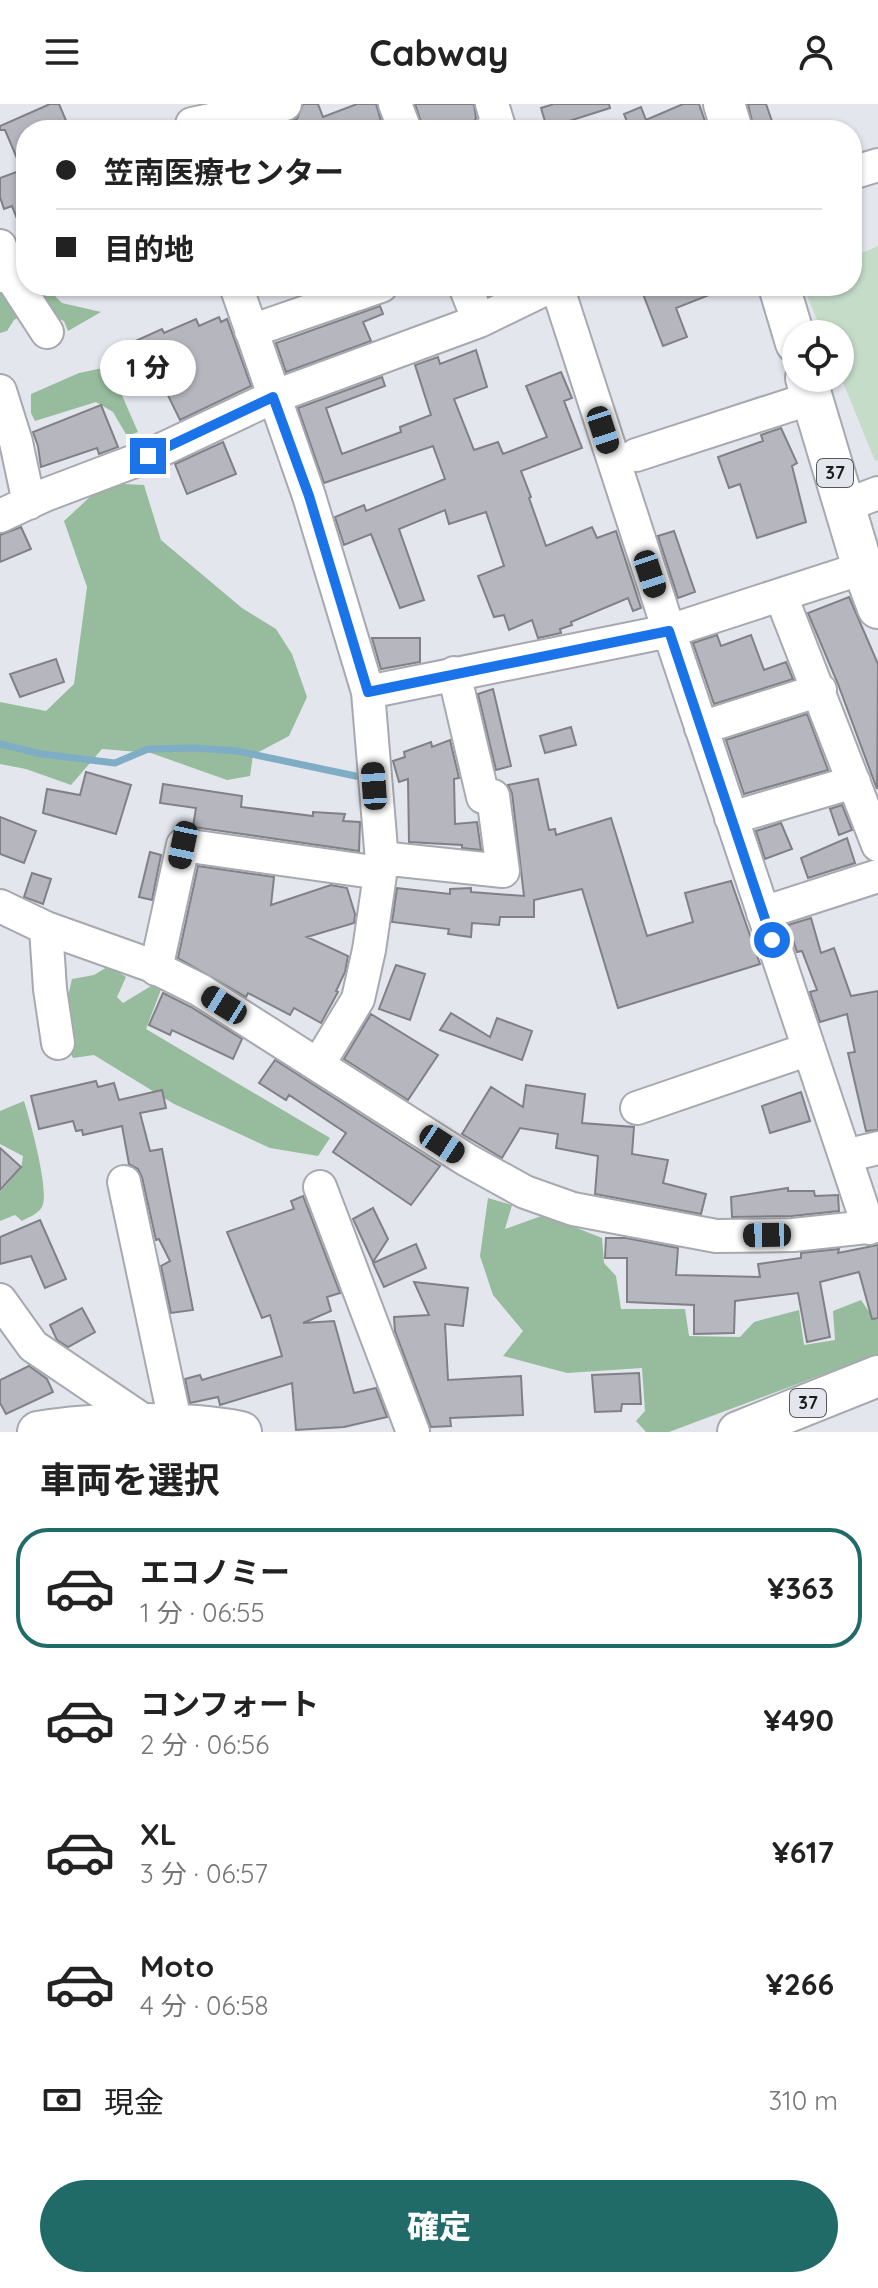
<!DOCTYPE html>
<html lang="ja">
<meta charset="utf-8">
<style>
:root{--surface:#fff;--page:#f6f6f6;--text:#222;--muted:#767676;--line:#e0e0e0;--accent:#206b67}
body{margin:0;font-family:Quicksand,"Noto Sans JP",sans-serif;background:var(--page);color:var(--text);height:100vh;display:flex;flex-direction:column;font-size:30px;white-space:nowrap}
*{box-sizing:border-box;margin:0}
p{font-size:26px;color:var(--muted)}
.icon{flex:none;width:44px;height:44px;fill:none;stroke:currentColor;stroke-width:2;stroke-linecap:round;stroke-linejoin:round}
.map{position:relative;height:1328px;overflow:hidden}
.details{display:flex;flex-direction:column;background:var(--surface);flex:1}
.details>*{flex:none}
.top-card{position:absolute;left:16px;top:16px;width:846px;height:176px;border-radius:32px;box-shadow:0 2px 6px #0004;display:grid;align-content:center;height:176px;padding:0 40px;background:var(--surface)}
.controls{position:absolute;left:782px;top:216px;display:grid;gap:16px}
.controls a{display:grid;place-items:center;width:72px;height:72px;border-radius:50%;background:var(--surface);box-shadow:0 2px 6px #0004;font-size:40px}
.end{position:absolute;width:36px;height:36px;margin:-18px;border:10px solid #1a73e8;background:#fff;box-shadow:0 0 0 4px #fff}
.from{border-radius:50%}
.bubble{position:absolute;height:56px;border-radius:28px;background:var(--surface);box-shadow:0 2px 6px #0004;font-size:26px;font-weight:800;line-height:56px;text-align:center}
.car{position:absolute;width:24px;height:48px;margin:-24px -12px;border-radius:10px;box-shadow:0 0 6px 2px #0007;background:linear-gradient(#222 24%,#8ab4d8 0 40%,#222 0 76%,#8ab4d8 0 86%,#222 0)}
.top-card b{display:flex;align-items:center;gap:28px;height:76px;font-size:30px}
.top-card b+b{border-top:2px solid var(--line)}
.top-card i{width:20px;height:20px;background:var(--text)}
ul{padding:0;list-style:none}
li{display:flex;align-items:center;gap:24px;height:120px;margin:0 16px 12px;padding:0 24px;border:4px solid transparent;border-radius:32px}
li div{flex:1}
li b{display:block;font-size:30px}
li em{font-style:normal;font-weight:800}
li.selected{border-color:var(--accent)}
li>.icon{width:72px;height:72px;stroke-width:1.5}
h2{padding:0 40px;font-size:36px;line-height:96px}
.pay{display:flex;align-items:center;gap:20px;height:88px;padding:0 40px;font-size:30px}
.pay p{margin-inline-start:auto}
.cta{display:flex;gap:16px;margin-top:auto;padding:16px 40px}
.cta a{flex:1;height:92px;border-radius:48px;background:var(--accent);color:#fff;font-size:32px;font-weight:800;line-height:92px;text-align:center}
header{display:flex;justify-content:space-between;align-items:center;height:104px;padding:0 40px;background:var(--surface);font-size:36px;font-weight:800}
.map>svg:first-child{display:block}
.green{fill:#c5dcc9}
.forest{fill:#96bc9d}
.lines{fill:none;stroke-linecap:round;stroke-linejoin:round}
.stream{stroke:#7fadc5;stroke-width:7}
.building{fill:#b6b6be;stroke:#818087;stroke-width:2}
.minor-casing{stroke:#a7a9b0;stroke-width:36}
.major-casing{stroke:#a7a9b0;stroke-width:44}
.minor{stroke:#fff;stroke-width:32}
.major{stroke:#fff;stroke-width:40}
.route{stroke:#1a73e8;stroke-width:10}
.labels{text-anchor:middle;stroke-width:8;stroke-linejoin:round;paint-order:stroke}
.shield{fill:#e3e6ed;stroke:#57595c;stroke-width:2}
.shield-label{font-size:18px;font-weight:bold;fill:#1b1c1e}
</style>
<header><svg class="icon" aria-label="menu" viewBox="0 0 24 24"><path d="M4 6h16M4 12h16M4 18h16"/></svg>Cabway<svg class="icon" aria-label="person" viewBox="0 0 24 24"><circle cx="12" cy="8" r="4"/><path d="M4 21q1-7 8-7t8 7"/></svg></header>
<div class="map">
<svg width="878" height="1328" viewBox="0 0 878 1328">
<rect width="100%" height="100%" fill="#e3e6ed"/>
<path class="green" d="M 878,142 L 878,356 L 875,357 L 840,271 L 840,230 L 823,230 L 803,182 L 852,182 L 852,153 Z"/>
<path class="forest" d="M 26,141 L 26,182 L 51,182 L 50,187 L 62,199 L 101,208 L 68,227 L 64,217 L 32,205 L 14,216 L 7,227 L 0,229 L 0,177 L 17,161 Z
M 103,264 L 114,273 L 138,328 L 127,332 L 113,308 L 96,298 L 35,317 L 31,309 L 31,290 L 79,269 Z
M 105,379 L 144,381 L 161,436 L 242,504 L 276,525 L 292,550 L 307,593 L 289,632 L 253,651 L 250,672 L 227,676 L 151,649 L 102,645 L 71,681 L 26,665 L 0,660 L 0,598 L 46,607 L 74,580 L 87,483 L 64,417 Z
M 109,862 L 126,873 L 117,893 L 123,899 L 151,882 L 162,883 L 146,925 L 330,1034 L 318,1052 L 270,1044 L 174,1000 L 94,951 L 73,954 C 59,928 66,901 72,875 L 94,871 Z
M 24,997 C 30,1016 50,1088 42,1103 C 38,1110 29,1113 22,1117 L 15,1111 L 0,1117 L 0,1088 L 21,1064 L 23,1052 L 0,1040 L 0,1007 Z
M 488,1094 L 512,1101 L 505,1125 L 544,1111 L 602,1134 L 604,1159 L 616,1172 L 621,1205 L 685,1205 L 689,1232 L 740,1233 L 754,1218 L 799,1206 L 804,1241 L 835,1236 L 833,1207 L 861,1196 L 870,1209 L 878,1206 L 878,1250 L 669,1328 L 646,1328 L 636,1317 L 645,1307 L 642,1264 L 567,1269 L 503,1252 L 523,1227 L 493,1191 L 480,1152 Z"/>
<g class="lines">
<path class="stream" d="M 0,640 L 41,650 L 115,659 L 148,645 L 195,644 L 237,647 L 365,674"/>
</g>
<path class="building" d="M 50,0 L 59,0 L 70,26 L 26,26 L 25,134 L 12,102 L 4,105 L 0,93 L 0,74 L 22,66 L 5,26 L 0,26 L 0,22 Z
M 303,0 L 318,0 L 323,13 L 357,0 L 376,0 L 381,17 L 358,26 L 254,26 L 297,15 Z
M 415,0 L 474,0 L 476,14 L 470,26 L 424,26 Z
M 554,0 L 609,0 L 610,4 L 547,24 L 541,4 Z
M 683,0 L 699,0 L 708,26 L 622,26 L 629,23 L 624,10 L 641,3 L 646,16 Z
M 748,0 L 766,0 L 775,26 L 754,26 Z
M 640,182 L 729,182 L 729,183 L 676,204 L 687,233 L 663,242 Z
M 380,202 L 383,210 L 363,218 L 371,237 L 286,268 L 276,239 Z
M 219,213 L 221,218 L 227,215 L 251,282 L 180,316 L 159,273 L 139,282 L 122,243 L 162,225 L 164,229 L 196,215 L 199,222 Z
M 476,246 L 487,283 L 454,295 L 474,346 L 498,338 L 503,350 L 547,333 L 526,282 L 561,268 L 572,294 L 564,297 L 582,344 L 521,367 L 531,393 L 529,394 L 546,442 L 592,423 L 597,434 L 616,427 L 641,504 L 633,507 L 628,494 L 571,518 L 572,521 L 560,525 L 561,529 L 538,534 L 532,516 L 509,526 L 504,511 L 494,513 L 478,472 L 504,462 L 486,408 L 449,420 L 445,406 L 399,425 L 424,496 L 400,504 L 371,430 L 344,441 L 335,413 L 364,401 L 366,407 L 445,375 L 433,342 L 324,379 L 298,304 L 382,273 L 385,282 L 326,304 L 342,350 L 401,328 L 400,323 L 431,311 L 415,261 L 438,253 L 440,260 Z
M 101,301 L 118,343 L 99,350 L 97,344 L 41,363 L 38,342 L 33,328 Z
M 781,324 L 797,359 L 792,362 L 806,418 L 757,434 L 740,380 L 729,384 L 718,353 L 763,337 L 761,331 Z
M 223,338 L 236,370 L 187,390 L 175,360 Z
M 21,423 L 31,445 L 0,458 L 0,431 Z
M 674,427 L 695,488 L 678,494 L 658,432 Z
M 849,493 L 878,560 L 877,685 L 838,580 L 808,509 Z
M 717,531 L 721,542 L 751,531 L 764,566 L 786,558 L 793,575 L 714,600 L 693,539 Z
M 372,534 L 420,534 L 420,558 L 381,565 Z
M 56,555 L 64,578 L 20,593 L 10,570 Z
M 493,585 L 511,662 L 496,666 L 478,590 Z
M 807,610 L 828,666 L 744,690 L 726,636 Z
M 571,623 L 576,641 L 545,649 L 540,632 Z
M 450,636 L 459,674 L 454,675 L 455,720 L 477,718 L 481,746 L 462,744 L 462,741 L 409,738 L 408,675 L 399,678 L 393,657 L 405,653 L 404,648 L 431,638 L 432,643 Z
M 86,668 L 131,681 L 116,730 L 43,709 L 47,685 L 80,691 Z
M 538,675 L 549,726 L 555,725 L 556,731 L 611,714 L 647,832 L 693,818 L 685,789 L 731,777 L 760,860 L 618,904 L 582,785 L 534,796 L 534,813 L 500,813 L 499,821 L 472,819 L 471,833 L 448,830 L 449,825 L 392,818 L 397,784 L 450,790 L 450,785 L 471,784 L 471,788 L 524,792 L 512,689 L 508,681 Z
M 163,680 L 242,692 L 241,703 L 313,712 L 313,708 L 345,710 L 343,717 L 360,718 L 359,747 L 193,723 L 196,704 L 160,699 Z
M 842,701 L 852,726 L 839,731 L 830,705 Z
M 0,713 L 36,727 L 24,759 L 0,750 Z
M 781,719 L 792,745 L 765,755 L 756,727 Z
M 847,734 L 855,759 L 808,774 L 801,754 Z
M 150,748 L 161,751 L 152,796 L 139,793 Z
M 198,762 L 274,773 L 271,801 L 331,781 L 347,784 L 355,810 L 354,819 L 307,833 L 348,852 L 345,868 L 336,887 L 338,888 L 321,919 L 294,904 L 290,911 L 248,889 L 246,893 L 178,854 Z
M 32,769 L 51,775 L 43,800 L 24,793 Z
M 811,814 L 821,849 L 834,844 L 851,892 L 878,887 L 878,1026 L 866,1027 L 848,949 L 855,948 L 847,910 L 820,918 L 810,888 L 817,886 L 802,847 L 797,848 L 788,821 Z
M 396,861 L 425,870 L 410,916 L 379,905 Z
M 163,889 L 191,903 L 242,935 L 233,955 L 172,926 L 170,931 L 149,921 Z
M 451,909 L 490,933 L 497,914 L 532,927 L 522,956 L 440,926 Z
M 371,910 L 438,951 L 408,996 L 344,955 Z
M 275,956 L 440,1062 L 411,1101 L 333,1048 L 346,1029 L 289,991 L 286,996 L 259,979 Z
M 96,977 L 98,983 L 114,979 L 119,996 L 162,986 L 166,1004 L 140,1009 L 150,1047 L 162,1045 L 193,1206 L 171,1209 L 161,1162 L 170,1157 L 159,1135 L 156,1136 L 142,1073 L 138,1065 L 129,1060 L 122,1022 L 83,1031 L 82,1026 L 76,1027 L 73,1017 L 39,1025 L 31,992 Z
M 526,981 L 585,990 L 582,1019 L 634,1023 L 632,1050 L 668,1056 L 663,1079 L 706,1090 L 701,1110 L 595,1090 L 598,1052 L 556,1044 L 558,1030 L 520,1024 L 502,1054 L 462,1030 L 491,983 L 523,1003 Z
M 801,988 L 810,1017 L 770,1029 L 762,1002 Z
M 0,1044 L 21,1063 L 0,1086 Z
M 788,1084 L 788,1087 L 814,1087 L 815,1092 L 838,1091 L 839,1107 L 792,1112 L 732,1113 L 731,1093 Z
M 303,1092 L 340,1189 L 327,1193 L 331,1207 L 303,1219 L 334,1217 L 354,1289 L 376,1284 L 387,1313 L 344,1323 L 296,1326 L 292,1279 L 220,1301 L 218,1293 L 190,1299 L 185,1275 L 200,1271 L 202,1276 L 282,1252 L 270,1211 L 262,1214 L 227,1128 L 294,1105 L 291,1097 Z
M 373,1104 L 388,1135 L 373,1158 L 353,1115 Z
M 40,1116 L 66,1175 L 45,1184 L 31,1152 L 0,1160 L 0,1133 Z
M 606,1134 L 626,1134 L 678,1144 L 676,1171 L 760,1173 L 758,1160 L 801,1154 L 801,1149 L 839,1145 L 838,1149 L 878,1141 L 878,1214 L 872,1215 L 859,1168 L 820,1178 L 830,1233 L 807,1238 L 798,1189 L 735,1197 L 734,1229 L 694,1230 L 694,1201 L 627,1198 L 627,1154 L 605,1154 Z
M 416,1140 L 426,1164 L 384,1183 L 373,1159 Z
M 414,1178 L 468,1184 L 463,1222 L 445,1220 L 448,1276 L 521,1272 L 523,1311 L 450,1314 L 451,1322 L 431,1323 L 395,1227 L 394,1213 L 429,1211 Z
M 82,1204 L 95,1228 L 68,1243 L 57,1236 L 50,1221 Z
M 29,1262 L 47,1275 L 53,1288 L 6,1310 L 0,1299 L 0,1276 Z
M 639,1269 L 641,1300 L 622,1300 L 621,1307 L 595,1308 L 592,1271 Z"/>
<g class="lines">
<defs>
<path id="minor" d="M 395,0 L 405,26
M 192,20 L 285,0
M 491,26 L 499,23 L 492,0
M 852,69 L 878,61
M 0,142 L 8,168 L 0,172
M 8,168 L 47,228
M 236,182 L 309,392 L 368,588 L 669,527 L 863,464
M 465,182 L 479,217
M 557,182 L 669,527 L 869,1124
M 251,227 L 381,182
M 0,287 L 16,338 L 29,399
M 636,351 L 812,294
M 844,402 L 878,389
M 0,412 L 45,391 L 148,352 L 273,293 L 479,217 L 551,182
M 781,492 L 878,741
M 701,624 L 820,586
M 731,714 L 854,678
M 381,754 L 503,767 L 493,692 L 483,693 L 454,569
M 0,802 L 46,824 L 150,861 L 200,886 L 467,1056 L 525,1088 L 573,1105 L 716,1132 L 793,1131 L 878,1122
M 763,809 L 878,772
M 46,824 L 50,885 L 58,939
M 156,865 L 183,741 L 380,769
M 318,961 L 358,895 L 369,846 L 382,757 L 368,588
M 637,1004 L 809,945
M 845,1052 L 878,1044
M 124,1078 L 176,1322
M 320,1083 L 413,1328
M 0,1196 L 33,1242 L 150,1321"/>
<path id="major" d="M 724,0 L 732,26
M 779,182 L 796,239
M 806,274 L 863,464 L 878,504
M 38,1328 C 93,1318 185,1317 241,1328
M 738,1328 L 878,1272"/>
</defs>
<use href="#minor" class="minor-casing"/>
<use href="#major" class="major-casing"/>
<use href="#minor" class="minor"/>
<use href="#major" class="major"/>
</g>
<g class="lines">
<path class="route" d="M 148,352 L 273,293 L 309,392 L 368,588 L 669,527 L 772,836"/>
</g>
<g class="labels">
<g class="shield">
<rect x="817" y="355" width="36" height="28" rx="6"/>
<rect x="790" y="1285" width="36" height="28" rx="6"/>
</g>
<g class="shield-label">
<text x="835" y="375">37</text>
<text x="808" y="1305">37</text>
</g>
</g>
</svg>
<div class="controls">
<a><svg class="icon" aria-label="locate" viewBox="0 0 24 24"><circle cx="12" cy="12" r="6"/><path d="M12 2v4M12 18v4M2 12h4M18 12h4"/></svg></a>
</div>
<i class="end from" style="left:772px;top:836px"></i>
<i class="end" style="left:148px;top:352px"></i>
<div class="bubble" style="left:100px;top:236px;width:96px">1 分</div>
<i class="car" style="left:603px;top:326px;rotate:162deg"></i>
<i class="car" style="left:650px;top:470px;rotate:162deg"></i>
<i class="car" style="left:374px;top:682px;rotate:356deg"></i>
<i class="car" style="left:183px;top:741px;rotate:192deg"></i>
<i class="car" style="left:224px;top:901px;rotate:302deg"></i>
<i class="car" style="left:442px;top:1040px;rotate:123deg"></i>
<i class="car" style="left:767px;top:1131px;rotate:269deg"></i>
<div class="top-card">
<b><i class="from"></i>笠南医療センター</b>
<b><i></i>目的地</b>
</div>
</div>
<section class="details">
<h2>車両を選択</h2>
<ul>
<li class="selected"><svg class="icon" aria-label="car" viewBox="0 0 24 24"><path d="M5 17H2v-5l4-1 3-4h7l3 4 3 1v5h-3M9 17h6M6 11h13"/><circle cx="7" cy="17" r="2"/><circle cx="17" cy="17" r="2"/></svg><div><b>エコノミー</b><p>1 分 · 06:55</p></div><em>¥363</em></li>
<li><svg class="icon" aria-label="car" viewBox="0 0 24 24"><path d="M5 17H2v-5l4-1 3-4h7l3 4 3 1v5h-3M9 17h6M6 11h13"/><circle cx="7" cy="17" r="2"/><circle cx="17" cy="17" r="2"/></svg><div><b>コンフォート</b><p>2 分 · 06:56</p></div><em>¥490</em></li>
<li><svg class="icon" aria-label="car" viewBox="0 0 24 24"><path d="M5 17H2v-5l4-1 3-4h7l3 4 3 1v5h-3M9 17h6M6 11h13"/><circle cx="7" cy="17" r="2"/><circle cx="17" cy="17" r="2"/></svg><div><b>XL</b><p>3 分 · 06:57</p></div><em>¥617</em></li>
<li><svg class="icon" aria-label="car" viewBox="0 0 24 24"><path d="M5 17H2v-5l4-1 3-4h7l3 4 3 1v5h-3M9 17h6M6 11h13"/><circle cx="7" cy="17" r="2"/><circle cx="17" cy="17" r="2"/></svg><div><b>Moto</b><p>4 分 · 06:58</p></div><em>¥266</em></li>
</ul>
<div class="pay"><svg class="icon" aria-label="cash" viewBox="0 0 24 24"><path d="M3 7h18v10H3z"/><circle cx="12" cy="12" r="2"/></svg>現金<p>310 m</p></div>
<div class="cta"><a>確定</a></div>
</section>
